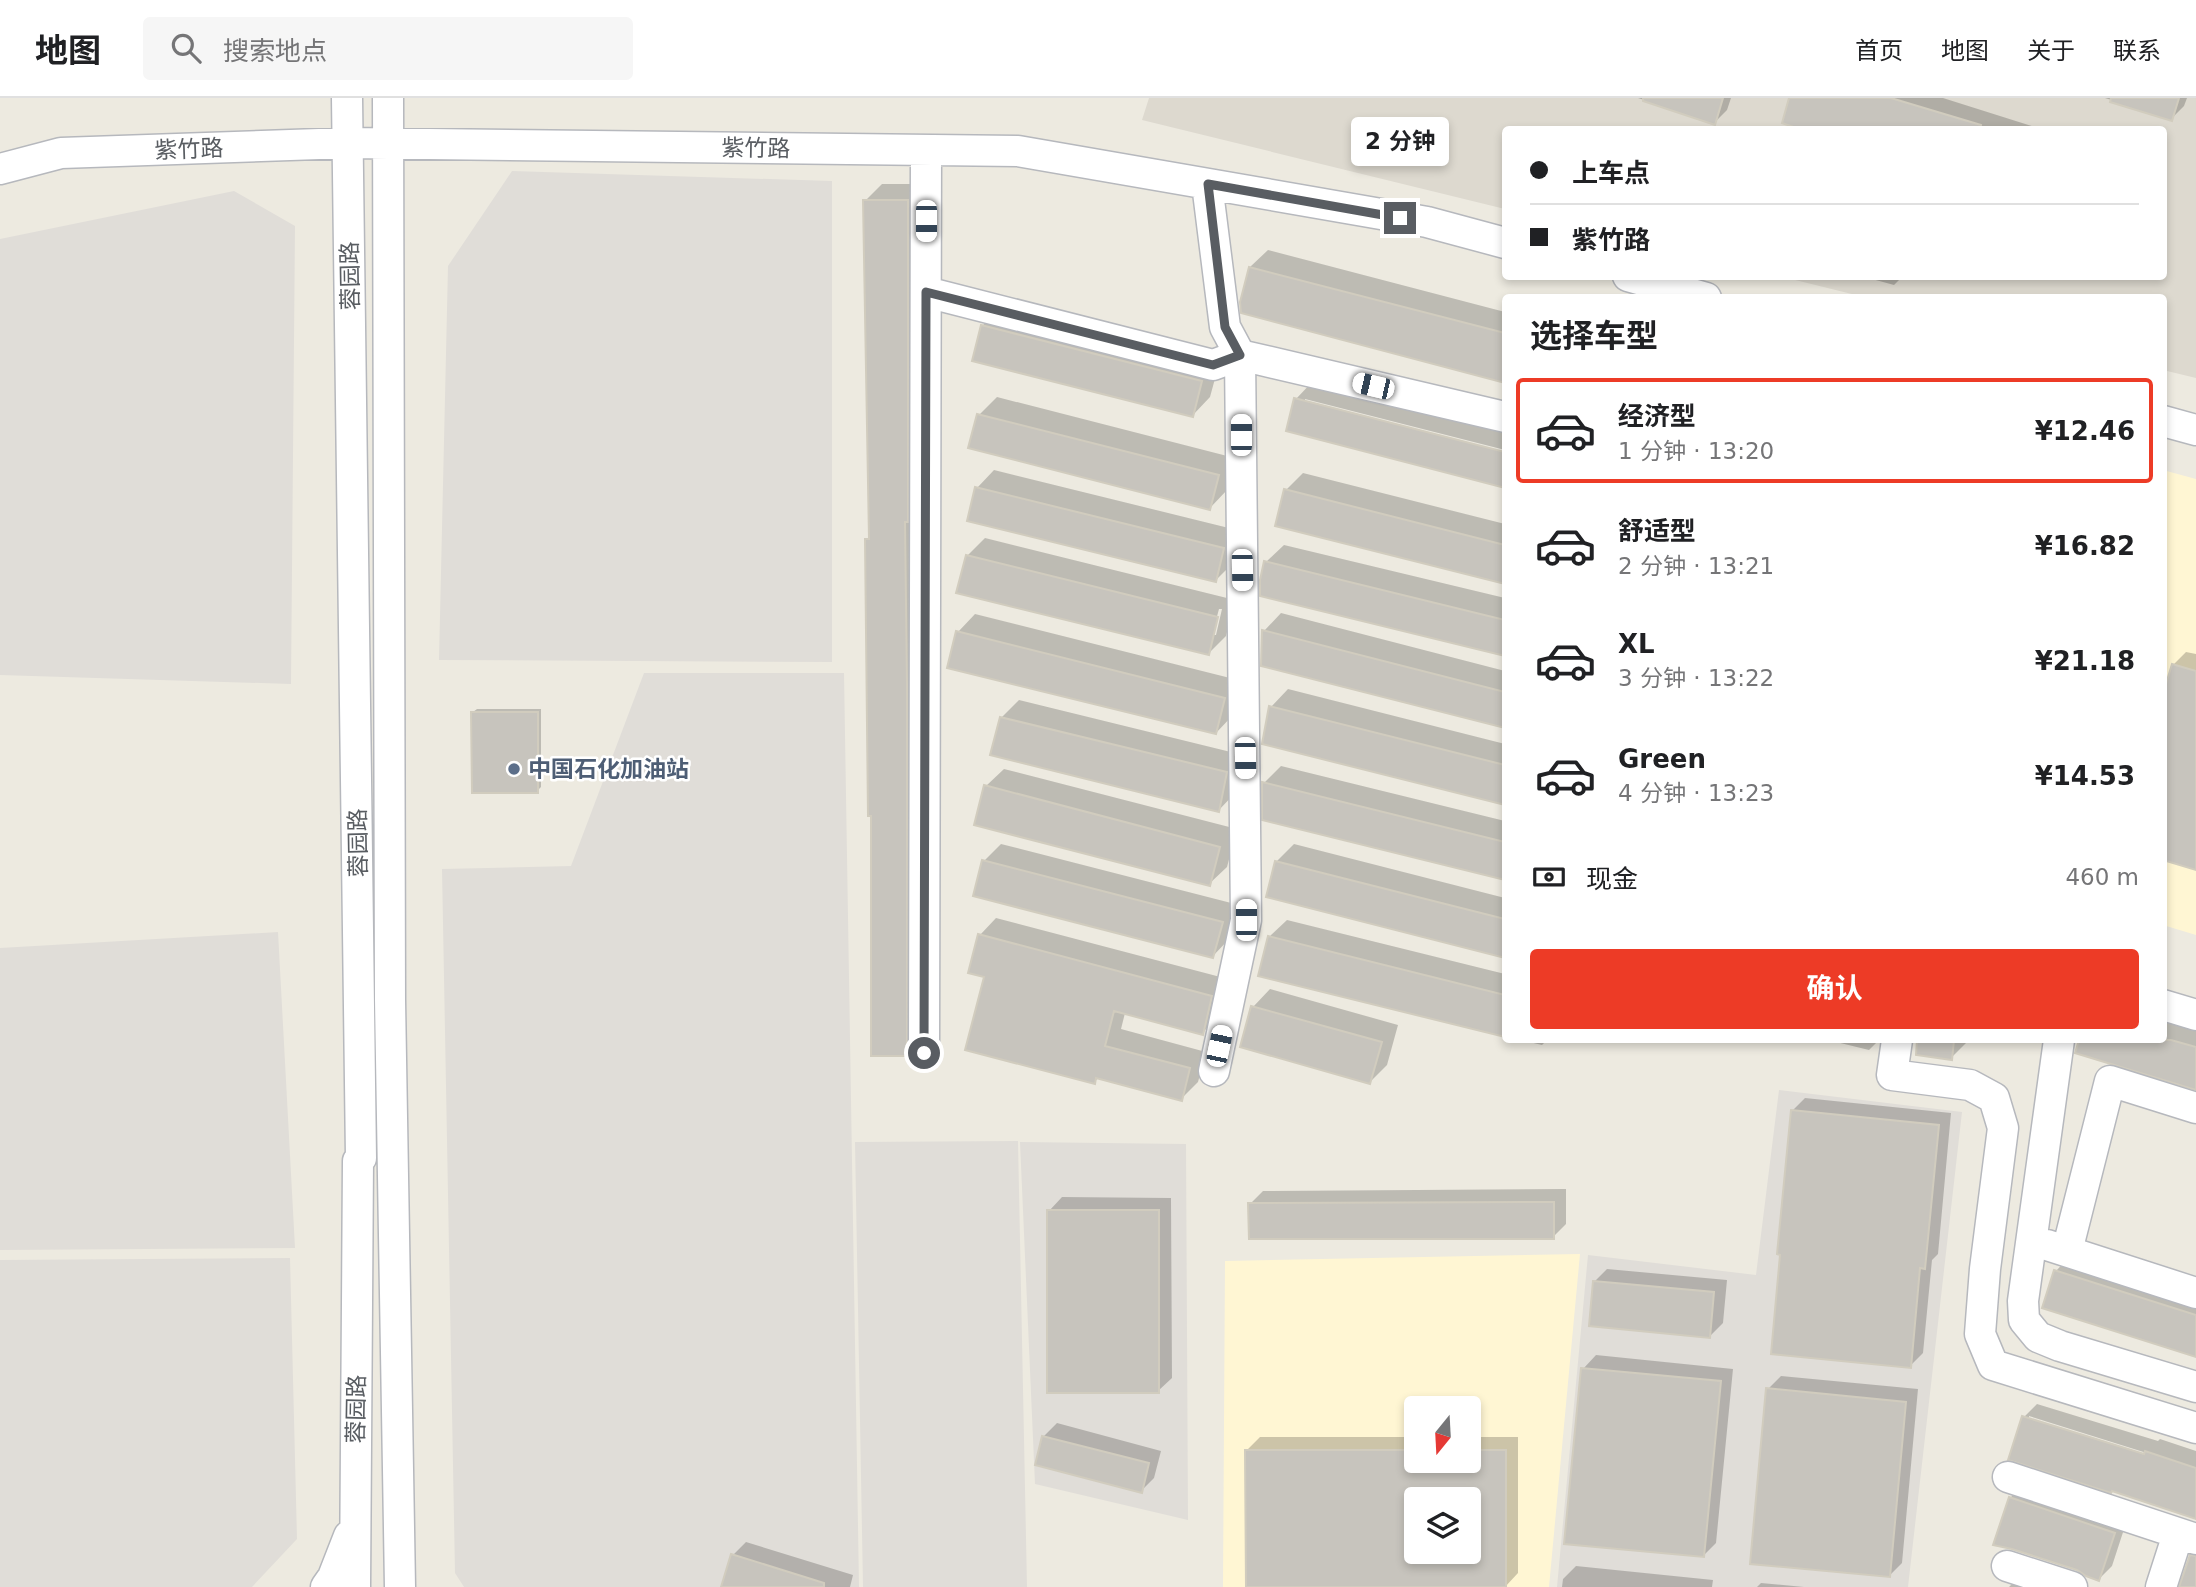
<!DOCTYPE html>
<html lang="zh">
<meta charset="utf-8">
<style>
:root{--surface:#fff;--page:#f6f6f6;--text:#202124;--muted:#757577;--line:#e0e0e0;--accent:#ed3b26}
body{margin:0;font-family:"DejaVu Sans","Noto Sans SC",sans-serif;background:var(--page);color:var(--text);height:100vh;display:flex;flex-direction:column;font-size:26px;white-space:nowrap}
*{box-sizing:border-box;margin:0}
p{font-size:23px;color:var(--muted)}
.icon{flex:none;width:38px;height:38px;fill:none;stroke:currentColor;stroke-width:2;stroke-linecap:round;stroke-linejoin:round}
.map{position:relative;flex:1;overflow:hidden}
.sheet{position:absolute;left:1502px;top:196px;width:665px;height:749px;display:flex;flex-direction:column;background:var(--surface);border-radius:7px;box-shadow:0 4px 10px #0003}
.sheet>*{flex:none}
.hud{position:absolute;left:1502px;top:28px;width:665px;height:154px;border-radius:7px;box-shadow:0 4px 10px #0003;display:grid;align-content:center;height:154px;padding:0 28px;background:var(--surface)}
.needle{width:46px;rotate:198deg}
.buttons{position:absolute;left:1404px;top:1298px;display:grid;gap:14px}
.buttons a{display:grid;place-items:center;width:77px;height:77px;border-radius:7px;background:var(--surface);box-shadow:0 4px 10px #0003;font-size:35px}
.end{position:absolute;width:32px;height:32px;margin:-16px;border:9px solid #595d62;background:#fff;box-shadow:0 0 0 4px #fff}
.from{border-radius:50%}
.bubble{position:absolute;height:49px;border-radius:7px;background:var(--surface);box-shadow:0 4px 10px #0003;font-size:23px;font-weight:700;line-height:49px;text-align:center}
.car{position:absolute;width:21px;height:42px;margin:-21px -10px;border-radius:9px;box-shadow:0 0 5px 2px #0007;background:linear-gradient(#fff 24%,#345 0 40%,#fff 0 76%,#345 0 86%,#fff 0)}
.hud b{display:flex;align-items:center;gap:24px;height:66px;font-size:26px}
.hud b+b{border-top:2px solid var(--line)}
.hud i{width:18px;height:18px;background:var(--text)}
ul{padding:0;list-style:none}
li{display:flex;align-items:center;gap:21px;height:105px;margin:0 14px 10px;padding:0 14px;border:4px solid transparent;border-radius:7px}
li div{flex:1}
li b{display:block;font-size:26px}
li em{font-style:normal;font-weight:700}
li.active{border-color:var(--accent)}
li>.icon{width:63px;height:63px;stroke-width:1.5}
h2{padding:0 28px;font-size:32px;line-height:84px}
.pay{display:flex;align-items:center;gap:18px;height:77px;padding:0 28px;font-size:26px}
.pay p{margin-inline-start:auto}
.primary-button{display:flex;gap:14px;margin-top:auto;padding:14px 28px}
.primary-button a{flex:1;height:80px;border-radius:7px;background:var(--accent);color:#fff;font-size:28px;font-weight:700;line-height:80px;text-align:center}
header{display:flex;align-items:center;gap:42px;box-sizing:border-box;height:98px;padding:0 35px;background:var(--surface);border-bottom:2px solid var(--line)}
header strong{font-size:33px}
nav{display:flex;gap:38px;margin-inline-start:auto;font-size:24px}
.search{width:490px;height:63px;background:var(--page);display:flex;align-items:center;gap:18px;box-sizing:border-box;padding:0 24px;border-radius:7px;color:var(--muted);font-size:26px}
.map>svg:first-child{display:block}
.commercial{fill:#fff6d3;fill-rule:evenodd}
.industrial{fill:#e0ddd8}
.education{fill:#ddd9cf}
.shadow{fill:#0003;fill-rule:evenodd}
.building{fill:#c7c4bd;stroke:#d1ccbe;stroke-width:2;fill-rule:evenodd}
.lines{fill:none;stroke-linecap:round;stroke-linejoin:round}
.minor-casing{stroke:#b6b8bd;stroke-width:33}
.minor{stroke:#fff;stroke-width:30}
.route{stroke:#595d62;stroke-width:9}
.service-dot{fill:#5c6f8a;stroke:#fff;stroke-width:2.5}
.labels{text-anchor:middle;stroke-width:5;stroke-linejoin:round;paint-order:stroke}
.street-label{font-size:23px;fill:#595d62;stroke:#fff}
.service-label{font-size:23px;font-weight:bold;fill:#4e5e75;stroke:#fff;text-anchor:start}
</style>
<header>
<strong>地图</strong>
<div class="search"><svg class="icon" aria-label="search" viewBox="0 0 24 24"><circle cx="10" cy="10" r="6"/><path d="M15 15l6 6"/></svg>搜索地点</div>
<nav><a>首页</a><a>地图</a><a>关于</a><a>联系</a></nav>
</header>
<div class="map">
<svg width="2196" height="1489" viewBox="0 0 2196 1489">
<rect width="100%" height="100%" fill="#edeae0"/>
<path class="commercial" d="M 2163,372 L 2196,381 L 2196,837 L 2163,827 Z
M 1580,1156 L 1549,1489 L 1223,1489 L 1225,1163 ZM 1416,1311 L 1468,1311 L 1468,1363 L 1416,1363 ZM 1416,1402 L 1468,1402 L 1468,1454 L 1416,1454 Z"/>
<path class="industrial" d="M 512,73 L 832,83 L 832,564 L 439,562 L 448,168 Z
M 234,93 L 295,128 L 291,586 L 0,577 L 0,141 Z
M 644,575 L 844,575 L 859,1489 L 464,1489 L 455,1475 L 442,771 L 571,768 Z
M 278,834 L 295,1150 L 0,1152 L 0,850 Z
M 1779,992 L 1962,1014 L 1908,1489 L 1557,1489 L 1588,1157 L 1756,1177 Z
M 1018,1043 L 1027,1489 L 863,1489 L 855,1044 Z
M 1020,1044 L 1186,1046 L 1188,1422 L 1035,1386 Z
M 290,1160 L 297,1441 L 252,1489 L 0,1489 L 0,1162 Z"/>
<path class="education" d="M 1149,0 L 2196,0 L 2196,280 L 2163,272 L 2163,200 L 1868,200 L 1783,179 L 2163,178 L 2163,32 L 1505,32 L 1505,111 L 1142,22 Z"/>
<path class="shadow" d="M 1638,0 L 1731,0 L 1727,12 L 1714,25 Z
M 1791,0 L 1943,0 L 2044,32 L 1807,32 Z
M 2105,0 L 2187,0 L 2184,8 L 2171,21 Z
M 882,86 L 925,86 L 923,939 L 906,956 L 873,716 L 867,442 L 871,438 L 865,103 Z
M 1268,152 L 1505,214 L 1505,283 L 1250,169 Z
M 1861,178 L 1903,178 L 1894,187 Z
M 1000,211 L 1219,266 L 1210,299 L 1193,317 L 982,228 Z
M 1313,283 L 1505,333 L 1505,352 L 1305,301 L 1305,305 L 1505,356 L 1505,388 L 1296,301 Z
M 997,299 L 1235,360 L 1227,392 L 1210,410 L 979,317 Z
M 994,372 L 1241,433 L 1233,465 L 1216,482 L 977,390 Z
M 1303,375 L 1505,426 L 1505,484 L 1286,392 Z
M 985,440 L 1235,502 L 1226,538 L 1209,555 L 967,458 ZM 1219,511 L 1222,511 L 1216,537 L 1212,537 Z
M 1284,447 L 1505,500 L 1505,556 L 1266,464 Z
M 1281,515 L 1505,573 L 1505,628 L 1264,533 Z
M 975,516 L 1242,583 L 1233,617 L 1216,635 L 958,534 Z
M 2186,554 L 2196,556 L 2196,770 L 2163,760 L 2163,602 L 2173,567 Z
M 1288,591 L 1505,646 L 1505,705 L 1271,609 Z
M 1019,602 L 1243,657 L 1236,694 L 1219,712 L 1001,620 Z
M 477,611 L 541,611 L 541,689 L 537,693 L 473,614 Z
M 1281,668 L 1505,723 L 1505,780 L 1264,685 Z
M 1004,671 L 1237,731 L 1227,769 L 1209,786 L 986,688 Z
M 1001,746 L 1239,807 L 1230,840 L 1213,858 L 984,763 Z
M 1294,746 L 1505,800 L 1505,858 L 1276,764 Z
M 996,820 L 1228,881 L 1219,918 L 1202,935 L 1125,915 L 1121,931 L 1206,954 L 1198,984 L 1181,1001 L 1099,979 L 1094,984 L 986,878 L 980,837 Z
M 1287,822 L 1505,876 L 1505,937 L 1269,839 Z
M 1270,891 L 1398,927 L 1387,967 L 1370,984 L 1253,909 Z
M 2163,916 L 2196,927 L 2196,990 L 2077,954 L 2081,942 L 2163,942 Z
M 1521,942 L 1547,942 L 1542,947 Z
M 1828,942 L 1879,942 L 1869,952 Z
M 1919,942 L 1969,942 L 1951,960 L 1917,956 Z
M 1805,1000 L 1951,1015 L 1938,1156 L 1932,1162 L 1923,1255 L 1910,1268 L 1792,1013 Z
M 1566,1091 L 1566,1126 L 1553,1139 L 1250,1106 L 1263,1093 Z
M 1062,1099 L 1171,1100 L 1172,1280 L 1158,1293 L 1049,1113 Z
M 2073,1155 L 2196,1194 L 2196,1257 L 2056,1173 Z
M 1607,1171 L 1727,1182 L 1723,1225 L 1710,1238 L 1594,1184 Z
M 1596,1257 L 1733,1271 L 1716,1445 L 1703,1458 L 1583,1271 Z
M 1781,1278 L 1918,1291 L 1902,1465 L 1889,1478 L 1768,1291 Z
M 2037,1306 L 2158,1343 L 2160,1341 L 2196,1353 L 2196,1419 L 2024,1319 ZM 2029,1318 L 2153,1357 L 2152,1360 L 2029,1322 Z
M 1057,1325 L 1161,1353 L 1154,1380 L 1141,1393 L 1044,1338 Z
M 1260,1339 L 1416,1339 L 1416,1363 L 1468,1363 L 1468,1339 L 1518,1339 L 1518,1475 L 1505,1489 L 1298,1489 L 1247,1352 ZM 1416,1402 L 1468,1402 L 1468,1454 L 1416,1454 Z
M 2023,1387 L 2127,1422 L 2112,1468 L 2099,1481 L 2010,1400 Z
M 746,1444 L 853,1477 L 850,1489 L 723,1489 L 733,1457 Z
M 1576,1468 L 1713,1482 L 1712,1489 L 1562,1489 L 1563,1481 Z
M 2017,1481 L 2041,1489 L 2009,1489 Z
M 1761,1485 L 1804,1489 L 1757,1489 Z"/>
<path class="building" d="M 1643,0 L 1723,0 L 1715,27 L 1643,3 Z
M 1789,0 L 1891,0 L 1981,27 L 1980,32 L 1802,32 L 1782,25 Z
M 2111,0 L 2179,0 L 2172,23 L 2110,4 Z
M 863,102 L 908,102 L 908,424 L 905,424 L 907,587 L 907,958 L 871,958 L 871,718 L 868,718 L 865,441 L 869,441 Z
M 1249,169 L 1505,235 L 1505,285 L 1241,215 L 1240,204 Z
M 981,227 L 1202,283 L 1193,319 L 972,263 Z
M 1294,300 L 1505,354 L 1505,390 L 1286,333 Z
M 977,316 L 1219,377 L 1210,412 L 968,350 Z
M 975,389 L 1224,450 L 1216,484 L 967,423 Z
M 1284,391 L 1505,447 L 1505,486 L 1275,428 Z
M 966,457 L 1218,519 L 1209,557 L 956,495 Z
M 1264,463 L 1505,522 L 1505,558 L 1260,498 L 1260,482 Z
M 1262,532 L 1505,594 L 1505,630 L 1261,568 Z
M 956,533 L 1225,600 L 1216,636 L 947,570 Z
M 2172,566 L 2196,573 L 2196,772 L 2163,762 L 2163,596 Z
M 1269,608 L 1505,667 L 1505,707 L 1262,646 Z
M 471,614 L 538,614 L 538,695 L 472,695 Z
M 1000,619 L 1227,674 L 1219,714 L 990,657 Z
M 1262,684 L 1505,744 L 1505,782 L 1262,722 Z
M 984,687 L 1220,749 L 1210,788 L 974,727 Z
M 982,762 L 1223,824 L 1213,860 L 973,798 Z
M 1275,763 L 1505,821 L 1505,860 L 1266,799 Z
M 978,836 L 1212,898 L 1203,937 L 1114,913 L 1105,948 L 1190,970 L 1182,1003 L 1096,980 L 1095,986 L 965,952 L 984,879 L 968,875 Z
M 1268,838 L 1505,897 L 1505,939 L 1258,878 Z
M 1251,908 L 1382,944 L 1370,986 L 1240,949 Z
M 1917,942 L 1954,942 L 1952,962 L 1916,957 Z
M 2079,942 L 2171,942 L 2196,949 L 2196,992 L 2075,955 Z
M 1791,1012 L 1939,1027 L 1925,1171 L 1920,1170 L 1911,1270 L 1771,1256 L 1780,1157 L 1777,1156 Z
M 1554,1104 L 1554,1141 L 1249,1141 L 1248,1105 Z
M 1047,1112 L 1159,1112 L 1159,1295 L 1047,1295 Z
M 2054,1172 L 2196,1217 L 2196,1259 L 2042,1210 Z
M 1593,1183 L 1714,1194 L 1710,1240 L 1589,1228 Z
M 1581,1270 L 1721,1283 L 1704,1459 L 1564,1446 Z
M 1766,1290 L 1906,1304 L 1890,1479 L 1750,1466 Z
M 2022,1318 L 2144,1356 L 2145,1353 L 2196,1370 L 2196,1421 L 2112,1393 L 2111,1395 L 2008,1362 Z
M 1042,1338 L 1149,1365 L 1142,1395 L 1035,1367 Z
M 1245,1352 L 1416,1352 L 1416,1363 L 1468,1363 L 1468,1352 L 1506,1352 L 1506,1489 L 1246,1489 ZM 1416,1402 L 1468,1402 L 1468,1454 L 1416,1454 Z
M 2009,1399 L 2115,1435 L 2099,1483 L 2086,1478 L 2077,1472 L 2012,1451 L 1993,1447 Z
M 731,1456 L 824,1485 L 824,1489 L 721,1489 Z
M 2190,1457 L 2196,1458 L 2196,1489 L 2179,1489 Z"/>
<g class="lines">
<defs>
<path id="minor" d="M 347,0 L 361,1060 L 358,1063 L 355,1489
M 388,0 L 390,902 L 400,1489
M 0,71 L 61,55 L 348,45 L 1018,53 L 1427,124 L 1505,145
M 1207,86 L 1225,229 L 1240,257 L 1246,822 L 1214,973
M 1628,178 L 1706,200
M 926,194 L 1213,267 L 1240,257 L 1505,319
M 2163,323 L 2196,332
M 2163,907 L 2196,917
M 1897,942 L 1892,977 L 1970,987 L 1994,1000 L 2003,1030 L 1985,1171 L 1980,1236 L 1993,1267 L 2196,1330
M 2059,942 L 2023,1203 L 2024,1222 L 2038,1239 L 2060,1248 L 2196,1289
M 924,955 L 926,52
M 2047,1147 L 2196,1195
M 2067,1153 L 2110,983 L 2196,1010
M 2008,1379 L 2196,1441
M 2007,1468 L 2072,1489
M 326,1489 L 333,1479 L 349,1438
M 2161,1489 L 2178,1436"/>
</defs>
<use href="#minor" class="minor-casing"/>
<use href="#minor" class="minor"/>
</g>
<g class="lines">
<path class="route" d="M 924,955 L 926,194 L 1213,267 L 1240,257 L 1225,229 L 1208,86 L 1400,120"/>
</g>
<circle class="service-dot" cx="514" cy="671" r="7"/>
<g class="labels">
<g class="street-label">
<text transform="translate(756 50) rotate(1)" y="8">紫竹路</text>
<text transform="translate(189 51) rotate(-2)" y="8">紫竹路</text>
<text transform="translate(350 178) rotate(-91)" y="8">蓉园路</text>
<text transform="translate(358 745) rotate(-91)" y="8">蓉园路</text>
<text transform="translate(356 1311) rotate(-89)" y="8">蓉园路</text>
</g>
<g class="service-label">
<text x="528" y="679">中国石化加油站</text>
</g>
</g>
</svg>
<div class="buttons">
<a><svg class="needle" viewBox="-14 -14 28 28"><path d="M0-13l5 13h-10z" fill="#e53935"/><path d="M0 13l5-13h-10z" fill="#757577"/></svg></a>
<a><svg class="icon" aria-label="layers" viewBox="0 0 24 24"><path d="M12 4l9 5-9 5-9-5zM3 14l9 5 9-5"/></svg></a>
</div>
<i class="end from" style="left:924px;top:955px"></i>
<i class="end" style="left:1400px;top:120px"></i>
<div class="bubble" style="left:1351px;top:19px;width:98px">2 分钟</div>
<i class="car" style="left:926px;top:123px;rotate:180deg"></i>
<i class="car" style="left:1373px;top:288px;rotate:283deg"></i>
<i class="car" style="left:1241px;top:337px;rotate:0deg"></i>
<i class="car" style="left:1242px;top:472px;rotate:179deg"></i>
<i class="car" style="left:1245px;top:660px;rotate:179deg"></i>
<i class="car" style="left:1246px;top:822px;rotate:0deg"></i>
<i class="car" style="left:1219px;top:948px;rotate:12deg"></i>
<div class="hud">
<b><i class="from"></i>上车点</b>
<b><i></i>紫竹路</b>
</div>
<section class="sheet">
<h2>选择车型</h2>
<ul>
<li class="active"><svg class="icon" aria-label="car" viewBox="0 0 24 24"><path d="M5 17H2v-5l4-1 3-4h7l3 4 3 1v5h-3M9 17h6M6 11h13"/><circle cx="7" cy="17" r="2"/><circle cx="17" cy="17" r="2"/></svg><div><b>经济型</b><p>1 分钟 · 13:20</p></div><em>¥12.46</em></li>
<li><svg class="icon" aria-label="car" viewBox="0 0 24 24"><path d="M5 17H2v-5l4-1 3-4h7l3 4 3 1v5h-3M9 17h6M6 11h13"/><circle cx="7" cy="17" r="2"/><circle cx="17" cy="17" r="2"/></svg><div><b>舒适型</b><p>2 分钟 · 13:21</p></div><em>¥16.82</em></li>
<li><svg class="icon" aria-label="car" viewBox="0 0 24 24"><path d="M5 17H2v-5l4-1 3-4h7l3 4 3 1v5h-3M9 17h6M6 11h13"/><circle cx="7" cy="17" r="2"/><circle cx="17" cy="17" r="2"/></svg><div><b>XL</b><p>3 分钟 · 13:22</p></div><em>¥21.18</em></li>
<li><svg class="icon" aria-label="car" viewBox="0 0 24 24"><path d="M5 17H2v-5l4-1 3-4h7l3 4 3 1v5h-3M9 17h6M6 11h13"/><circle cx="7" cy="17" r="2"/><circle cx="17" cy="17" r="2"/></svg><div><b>Green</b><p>4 分钟 · 13:23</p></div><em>¥14.53</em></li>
</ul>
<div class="pay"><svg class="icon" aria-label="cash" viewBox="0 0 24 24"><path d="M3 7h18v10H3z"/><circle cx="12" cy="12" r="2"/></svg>现金<p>460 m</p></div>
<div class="primary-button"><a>确认</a></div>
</section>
</div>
